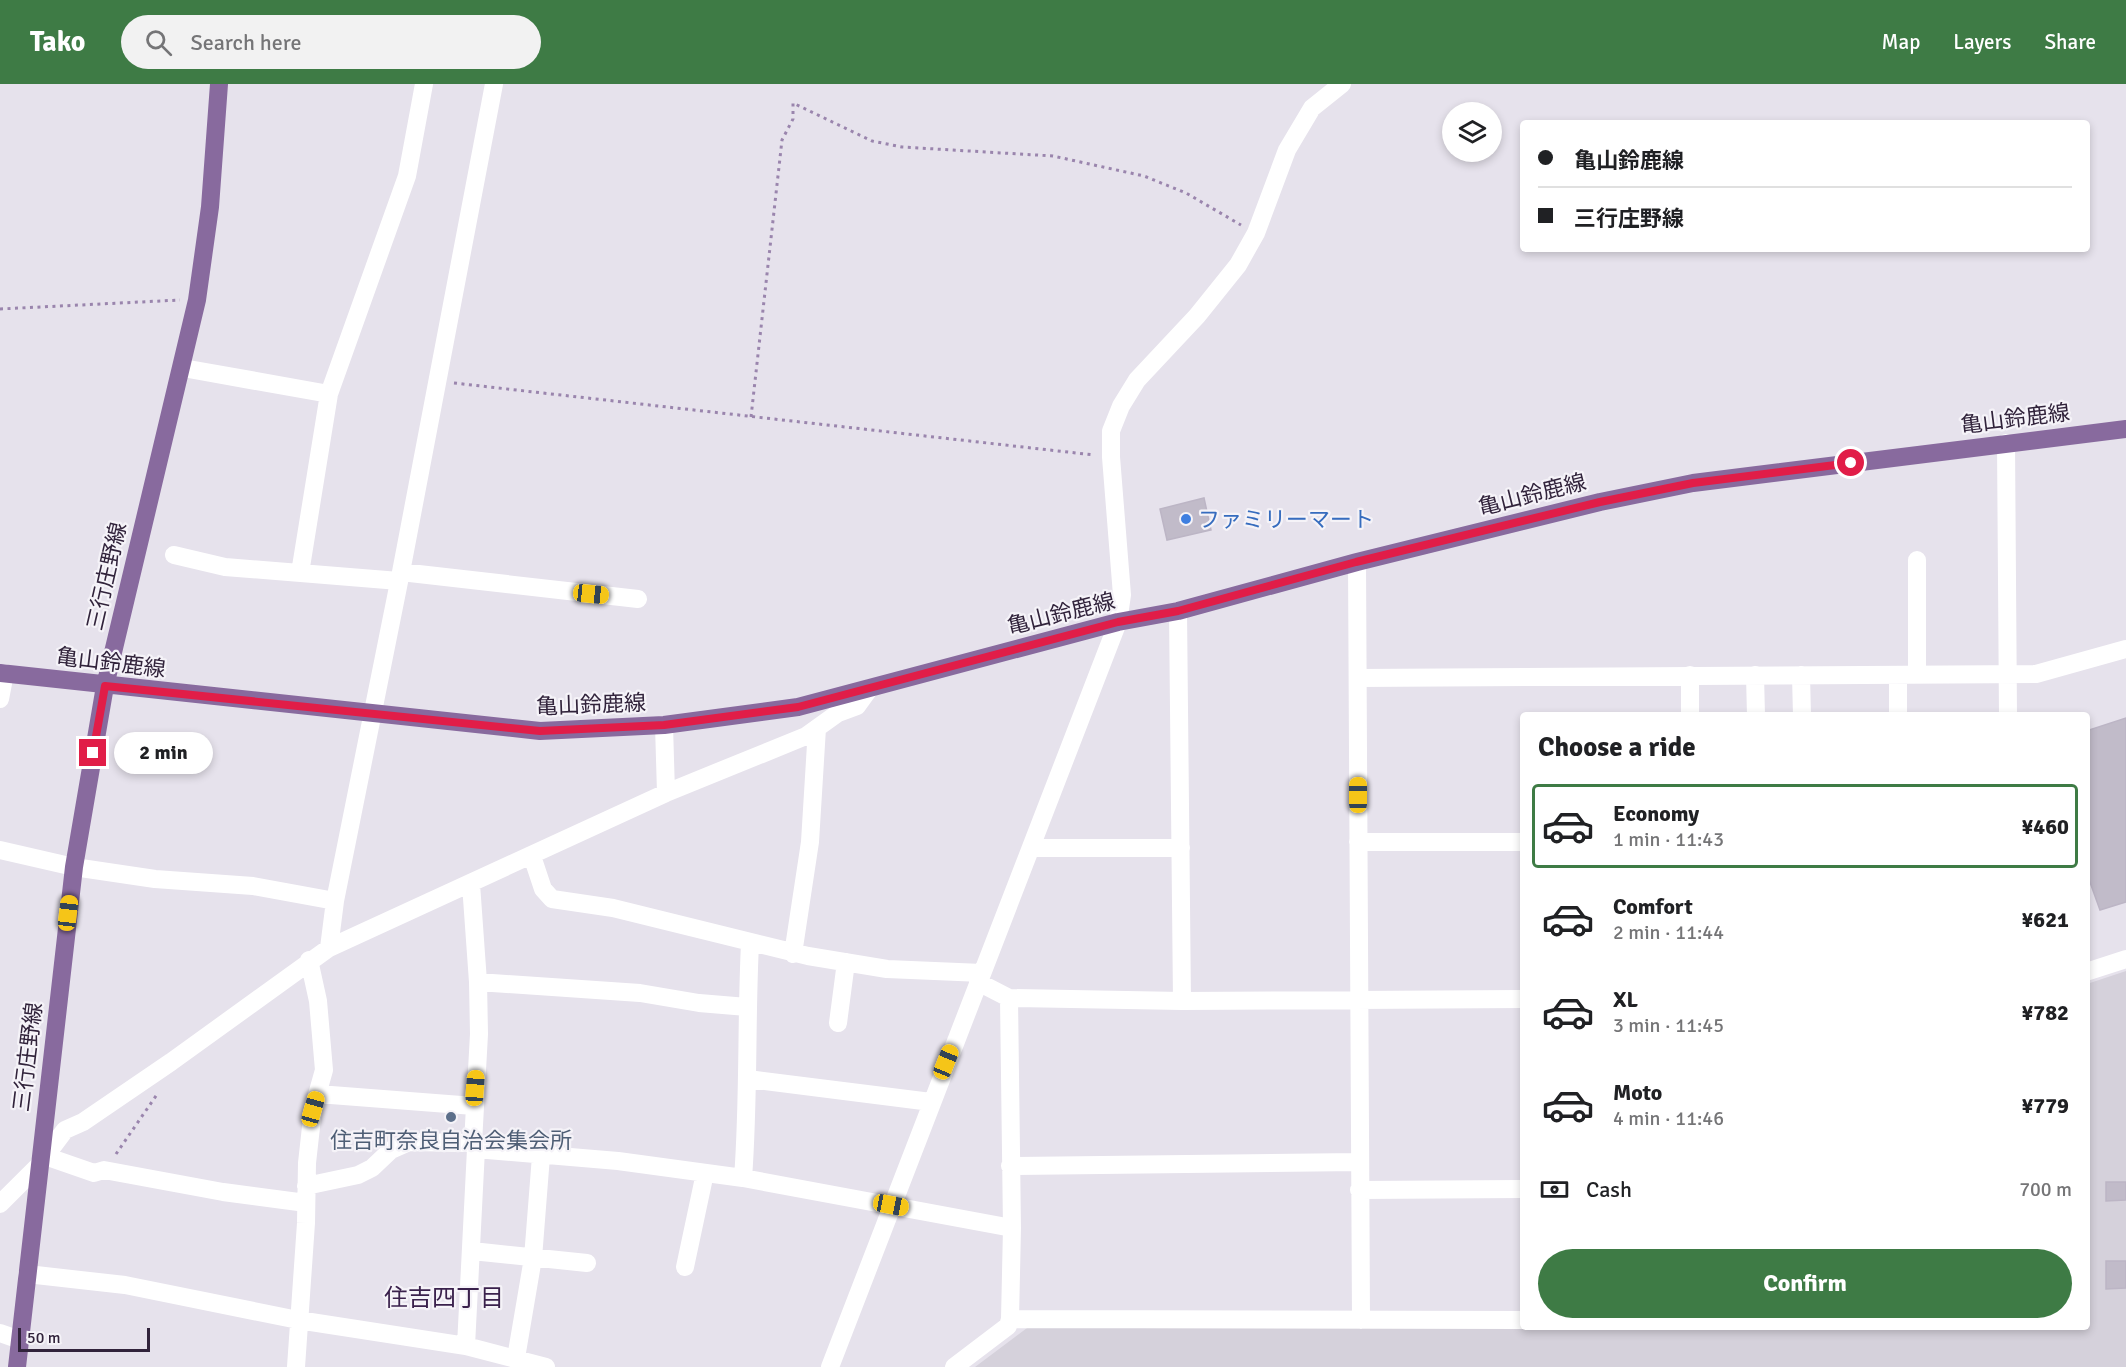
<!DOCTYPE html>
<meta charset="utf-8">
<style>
:root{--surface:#fff;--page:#f2f2f2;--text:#202124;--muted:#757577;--line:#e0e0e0;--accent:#3e7b45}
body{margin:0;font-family:Signika,"Noto Sans JP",sans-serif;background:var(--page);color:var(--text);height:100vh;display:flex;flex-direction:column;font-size:22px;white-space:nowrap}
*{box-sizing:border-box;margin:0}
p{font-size:20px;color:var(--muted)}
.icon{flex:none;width:33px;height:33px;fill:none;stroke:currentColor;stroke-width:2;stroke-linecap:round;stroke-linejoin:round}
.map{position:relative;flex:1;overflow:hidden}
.details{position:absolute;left:1520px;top:628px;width:570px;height:618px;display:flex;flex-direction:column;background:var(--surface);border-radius:6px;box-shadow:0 3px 9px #0003}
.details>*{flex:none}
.hud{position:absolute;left:1520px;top:36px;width:570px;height:132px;border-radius:6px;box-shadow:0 3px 9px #0003;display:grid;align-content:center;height:132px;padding:0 18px;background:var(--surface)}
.tools{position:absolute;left:1442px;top:18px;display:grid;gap:12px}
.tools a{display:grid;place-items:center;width:60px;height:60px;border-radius:50%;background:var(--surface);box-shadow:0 3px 9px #0003;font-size:30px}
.scale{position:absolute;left:18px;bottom:15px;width:132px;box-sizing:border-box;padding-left:6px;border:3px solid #31233b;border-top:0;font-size:16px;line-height:21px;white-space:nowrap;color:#31233b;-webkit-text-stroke:4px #f5f3f8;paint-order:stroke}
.end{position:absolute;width:27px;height:27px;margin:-14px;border:8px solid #e11d48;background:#fff;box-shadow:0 0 0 3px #fff}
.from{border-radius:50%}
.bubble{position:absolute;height:42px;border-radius:21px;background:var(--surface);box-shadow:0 3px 9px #0003;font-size:20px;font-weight:800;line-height:42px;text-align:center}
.car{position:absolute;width:18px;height:36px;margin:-18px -9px;border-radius:8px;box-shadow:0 0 4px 2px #0007;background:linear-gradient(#f5c518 24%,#345 0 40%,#f5c518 0 76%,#345 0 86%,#f5c518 0)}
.hud b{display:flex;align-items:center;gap:21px;height:57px;font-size:22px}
.hud b+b{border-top:2px solid var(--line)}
.hud i{width:15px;height:15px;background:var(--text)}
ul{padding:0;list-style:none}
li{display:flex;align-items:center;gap:18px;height:84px;margin:0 12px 9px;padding:0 6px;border:3px solid transparent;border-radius:6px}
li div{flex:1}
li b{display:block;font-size:22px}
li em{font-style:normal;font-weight:800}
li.selected{border-color:var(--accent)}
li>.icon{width:54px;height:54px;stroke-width:1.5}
h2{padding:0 18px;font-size:27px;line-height:72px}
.pay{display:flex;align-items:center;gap:15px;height:66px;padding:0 18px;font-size:22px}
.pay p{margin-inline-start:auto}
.cta{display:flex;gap:12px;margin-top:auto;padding:12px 18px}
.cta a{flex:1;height:69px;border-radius:36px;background:var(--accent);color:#fff;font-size:24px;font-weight:800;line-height:69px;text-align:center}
header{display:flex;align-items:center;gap:36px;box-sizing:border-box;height:84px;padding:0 30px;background:var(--accent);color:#fff}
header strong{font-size:28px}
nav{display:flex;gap:33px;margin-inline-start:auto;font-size:21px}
.search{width:420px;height:54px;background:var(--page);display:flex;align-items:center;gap:15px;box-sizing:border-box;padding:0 21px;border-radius:33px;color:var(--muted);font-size:22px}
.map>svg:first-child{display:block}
.built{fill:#d5d1db}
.building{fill:#c1bbc9;stroke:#bcb5c5;stroke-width:1.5}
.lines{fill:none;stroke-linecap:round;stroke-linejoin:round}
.path{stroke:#9a85ad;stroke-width:3;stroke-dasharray:3 4.5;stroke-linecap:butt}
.minor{stroke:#fff;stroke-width:18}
.major{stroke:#886a9e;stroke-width:18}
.route{stroke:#e11d48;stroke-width:8}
.shop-dot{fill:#3f7fe0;stroke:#f5f3f8;stroke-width:2}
.service-dot{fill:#5c6f8a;stroke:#f5f3f8;stroke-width:2}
.labels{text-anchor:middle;stroke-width:4.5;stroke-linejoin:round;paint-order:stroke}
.street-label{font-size:22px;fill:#31233b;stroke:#f5f3f8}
.shop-label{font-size:22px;fill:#366cbe;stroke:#f5f3f8;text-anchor:start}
.service-label{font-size:22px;fill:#4e5e75;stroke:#f5f3f8}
.neighbourhood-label{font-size:24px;fill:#3a214c;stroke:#f5f3f8}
</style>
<header>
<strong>Tako</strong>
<div class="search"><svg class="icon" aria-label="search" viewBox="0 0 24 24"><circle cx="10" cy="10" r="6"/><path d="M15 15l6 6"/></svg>Search here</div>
<nav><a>Map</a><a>Layers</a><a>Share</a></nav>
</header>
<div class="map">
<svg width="2126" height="1283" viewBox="0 0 2126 1283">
<rect width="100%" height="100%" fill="#e6e2ec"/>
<path class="built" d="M 2126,887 L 2126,1283 L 975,1283 L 1027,1244 L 2086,1244 L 2087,900 Z"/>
<path class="building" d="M 1204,414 L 1211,446 L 1167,456 L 1160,425 Z
M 2126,634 L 2126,818 L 2100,826 L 2086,787 L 2086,647 Z
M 2106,1098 L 2126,1098 L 2126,1116 L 2106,1117 Z
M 2106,1177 L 2126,1177 L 2126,1204 L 2106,1205 Z"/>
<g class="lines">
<path class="path" d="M 0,225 L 180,216
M 454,299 L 1094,371
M 751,333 L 782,56 L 793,35 L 793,19 L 872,57 L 902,63 L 1053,72 L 1144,92 L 1186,109 L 1241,141
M 116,1070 L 158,1009"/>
<path class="minor" d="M 183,284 L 329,310
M 2006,359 L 2008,632
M 174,471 L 225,483 L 399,497
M 1917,476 L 1917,591
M 1357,478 L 1361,1236
M 401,488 L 638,515
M 300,489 L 329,310 L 407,92 L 424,0
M 1178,527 L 1182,917
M 1755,591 L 1756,632
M 1801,591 L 1802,632
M 1898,591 L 1898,632
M 1358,594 L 2036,590 L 2126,565
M 0,615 L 5,589
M 1690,632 L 1690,591
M 664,641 L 666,709
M 1358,758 L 1522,758
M 1031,764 L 1181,764
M 0,766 L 74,783 L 155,795 L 253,802 L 335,817
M 532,772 L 543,805 L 552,815 L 613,824 L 808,872 L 887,885 L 982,889
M 329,864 L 335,817 L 401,488 L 494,0
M 793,870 L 810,758 L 817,644
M 2086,888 L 2126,875
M 478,898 L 640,909 L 699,919 L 747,923
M 978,898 L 1009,914 L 1182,917 L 1522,915
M 1009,914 L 1012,1144 L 1010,1235
M 838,939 L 846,878
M 748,995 L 931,1018
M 318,1010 L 474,1022
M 476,1065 L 618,1077 L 743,1094 L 1012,1144
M 45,1072 L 94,1089 L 104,1086 L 223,1108 L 306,1119
M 1010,1082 L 1359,1078
M 743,1094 C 749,1016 746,938 750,860
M 306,1102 L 358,1091 L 372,1084 L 391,1066 L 409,1058 L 473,1059
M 1359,1106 L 1522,1105
M 0,1120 L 38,1082 L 65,1046 L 83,1038 L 171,978 L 329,864 L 666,709 L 806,652 L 838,629 L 857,622 L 870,604
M 472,1167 L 587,1179
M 685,1183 L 705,1089
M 27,1190 L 125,1201 L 298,1236 L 466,1262 L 546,1283
M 0,1249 L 20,1256
M 466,1262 L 476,1065 L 473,1059 L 479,950 L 478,898 L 471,800
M 516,1274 L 533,1174 L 541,1072
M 296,1283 L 306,1139 L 307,1079 L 313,1025 L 324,986 L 318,917 L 309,876
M 830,1283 L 1118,538 L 1122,511 L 1111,373 L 1111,347 L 1121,322 L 1137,296 L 1197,232 L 1238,181 L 1256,149 L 1287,66 L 1312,24 L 1342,0
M 954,1283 L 1008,1242 L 1010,1235 L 1522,1236"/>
<path class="major" d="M 0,589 L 540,647 L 664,641 L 798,623 L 1118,538 L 1178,527 L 1357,478 L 1600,418 L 1693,399 L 2126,345
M 17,1283 L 74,783 L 105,602 L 197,216 L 210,123 L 219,0"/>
</g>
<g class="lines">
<path class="route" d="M 93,669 L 105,602 L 540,647 L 664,641 L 798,623 L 1118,538 L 1178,527 L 1356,478 L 1600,418 L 1693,399 L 1851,379"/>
</g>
<circle class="shop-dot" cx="1186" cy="435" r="6"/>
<circle class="service-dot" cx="451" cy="1033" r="6"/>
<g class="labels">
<g class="street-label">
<text transform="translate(2015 334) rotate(-7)" y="8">亀山鈴鹿線</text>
<text transform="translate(1532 410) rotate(-14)" y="8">亀山鈴鹿線</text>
<text transform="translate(106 492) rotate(-77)" y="8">三行庄野線</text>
<text transform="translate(1061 529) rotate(-14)" y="8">亀山鈴鹿線</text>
<text transform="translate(111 578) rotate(7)" y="8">亀山鈴鹿線</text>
<text transform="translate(591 620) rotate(-2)" y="8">亀山鈴鹿線</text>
<text transform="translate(27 973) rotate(-83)" y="8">三行庄野線</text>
</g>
<g class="shop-label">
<text x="1198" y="443">ファミリーマート</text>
</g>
<g class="service-label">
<text x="451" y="1064">住吉町奈良自治会集会所</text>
</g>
<g class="neighbourhood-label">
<text x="444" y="1222">住吉四丁目</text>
</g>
</g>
</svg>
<div class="tools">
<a><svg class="icon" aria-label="layers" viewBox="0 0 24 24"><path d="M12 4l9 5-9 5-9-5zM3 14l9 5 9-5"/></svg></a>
</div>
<div class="scale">50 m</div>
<i class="end from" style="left:1851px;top:379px"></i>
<i class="end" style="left:93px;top:669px"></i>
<div class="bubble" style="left:114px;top:648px;width:99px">2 min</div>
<i class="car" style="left:591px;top:510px;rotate:96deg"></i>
<i class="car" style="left:1358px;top:711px;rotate:0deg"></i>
<i class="car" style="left:68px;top:829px;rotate:7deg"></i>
<i class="car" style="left:946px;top:978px;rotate:22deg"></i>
<i class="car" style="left:475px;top:1004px;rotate:4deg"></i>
<i class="car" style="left:313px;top:1025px;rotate:16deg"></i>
<i class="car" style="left:891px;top:1121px;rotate:101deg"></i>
<div class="hud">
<b><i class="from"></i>亀山鈴鹿線</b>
<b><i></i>三行庄野線</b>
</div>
<section class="details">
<h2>Choose a ride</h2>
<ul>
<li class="selected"><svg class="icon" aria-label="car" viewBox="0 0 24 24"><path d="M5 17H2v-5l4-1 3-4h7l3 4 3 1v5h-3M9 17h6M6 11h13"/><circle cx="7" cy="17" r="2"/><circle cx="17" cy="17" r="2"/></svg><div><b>Economy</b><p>1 min · 11:43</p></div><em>¥460</em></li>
<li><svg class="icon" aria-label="car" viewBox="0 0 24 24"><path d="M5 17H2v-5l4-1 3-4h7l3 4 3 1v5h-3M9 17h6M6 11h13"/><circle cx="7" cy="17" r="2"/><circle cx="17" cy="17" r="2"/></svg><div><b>Comfort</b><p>2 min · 11:44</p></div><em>¥621</em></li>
<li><svg class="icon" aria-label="car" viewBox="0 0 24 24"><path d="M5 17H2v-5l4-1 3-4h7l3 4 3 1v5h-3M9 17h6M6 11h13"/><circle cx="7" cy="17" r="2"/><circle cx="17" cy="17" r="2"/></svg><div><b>XL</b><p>3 min · 11:45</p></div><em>¥782</em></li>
<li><svg class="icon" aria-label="car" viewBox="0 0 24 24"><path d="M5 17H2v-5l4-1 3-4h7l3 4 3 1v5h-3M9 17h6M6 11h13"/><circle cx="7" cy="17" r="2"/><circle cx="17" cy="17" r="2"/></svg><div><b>Moto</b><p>4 min · 11:46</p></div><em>¥779</em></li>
</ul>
<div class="pay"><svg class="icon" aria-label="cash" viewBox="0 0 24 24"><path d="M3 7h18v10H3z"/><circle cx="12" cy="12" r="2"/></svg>Cash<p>700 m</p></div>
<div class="cta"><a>Confirm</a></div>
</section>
</div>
